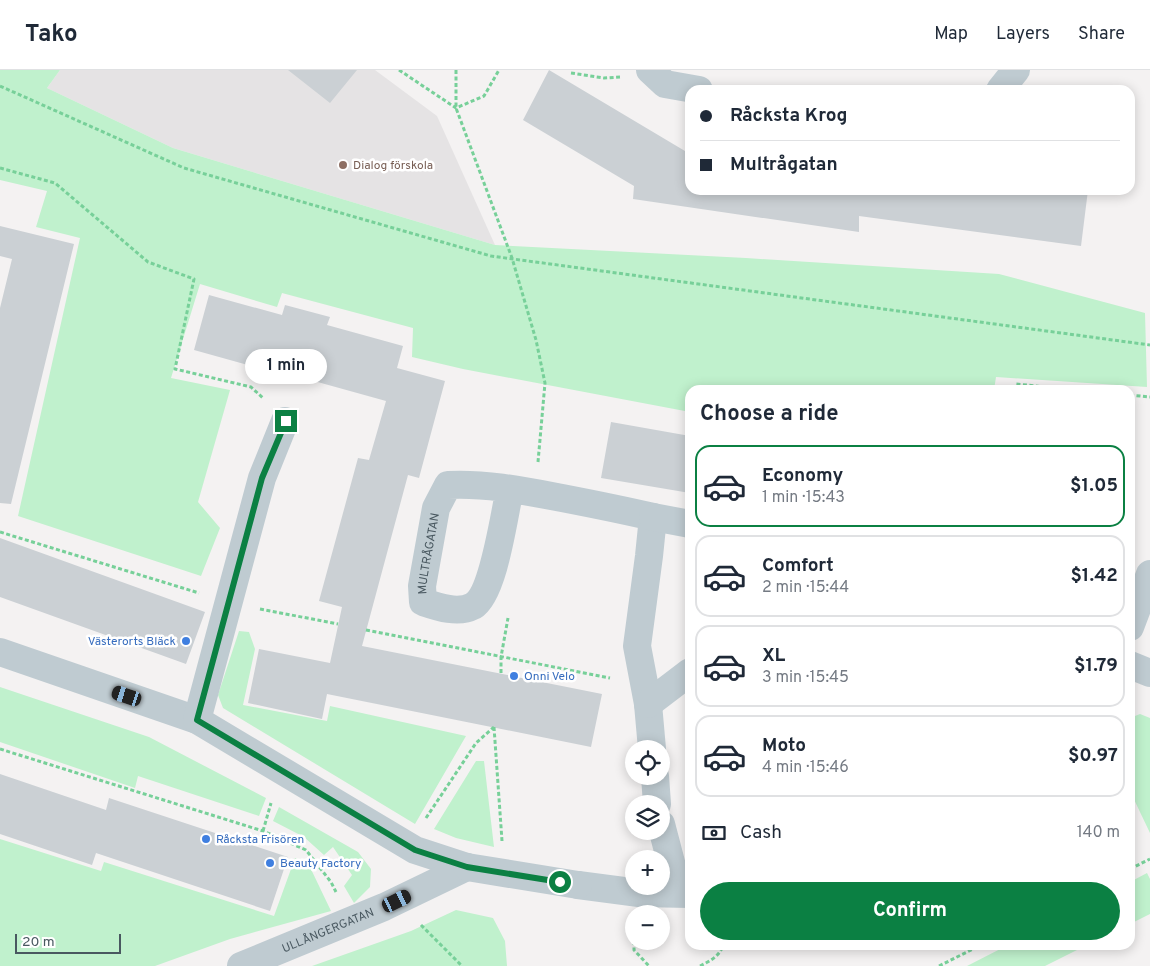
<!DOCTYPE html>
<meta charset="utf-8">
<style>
:root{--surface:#fff;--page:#f2f2f3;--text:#1f2937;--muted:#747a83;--line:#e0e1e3;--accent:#0b8043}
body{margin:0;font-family:Overpass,sans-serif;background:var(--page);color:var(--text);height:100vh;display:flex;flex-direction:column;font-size:19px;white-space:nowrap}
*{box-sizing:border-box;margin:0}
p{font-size:16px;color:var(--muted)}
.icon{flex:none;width:28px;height:28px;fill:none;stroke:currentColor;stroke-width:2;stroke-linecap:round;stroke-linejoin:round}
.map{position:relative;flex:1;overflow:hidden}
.side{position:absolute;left:685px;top:315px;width:450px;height:565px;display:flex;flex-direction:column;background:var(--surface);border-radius:15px;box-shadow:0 2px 12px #0003}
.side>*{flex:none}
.banner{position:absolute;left:685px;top:15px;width:450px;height:110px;border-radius:15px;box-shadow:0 2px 12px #0003;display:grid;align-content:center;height:110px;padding:0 15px;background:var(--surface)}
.buttons{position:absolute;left:625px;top:670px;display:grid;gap:10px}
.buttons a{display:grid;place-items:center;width:45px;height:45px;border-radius:50%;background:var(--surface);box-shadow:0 2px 12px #0003;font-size:25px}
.scale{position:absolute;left:15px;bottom:12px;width:106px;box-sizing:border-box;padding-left:5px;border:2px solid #495860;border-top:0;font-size:14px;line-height:18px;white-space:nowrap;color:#495860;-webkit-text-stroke:4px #fff;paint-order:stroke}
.end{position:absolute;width:22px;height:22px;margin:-11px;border:6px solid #0b8043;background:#fff;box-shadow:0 0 0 2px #fff}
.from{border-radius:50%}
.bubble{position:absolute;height:35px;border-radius:18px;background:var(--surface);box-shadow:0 2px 12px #0003;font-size:16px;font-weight:700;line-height:35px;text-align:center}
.car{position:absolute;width:15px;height:30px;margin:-15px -8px;border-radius:6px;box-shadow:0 0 4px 1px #0007;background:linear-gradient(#222 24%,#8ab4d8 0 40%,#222 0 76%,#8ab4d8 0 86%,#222 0)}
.banner b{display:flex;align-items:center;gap:18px;height:48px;font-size:19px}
.banner b+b{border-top:1px solid var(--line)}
.banner i{width:12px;height:12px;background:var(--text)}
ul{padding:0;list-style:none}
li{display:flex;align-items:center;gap:15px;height:82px;margin:0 10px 8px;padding:0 5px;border:2px solid var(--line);border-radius:15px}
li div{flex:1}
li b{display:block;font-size:19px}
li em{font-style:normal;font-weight:700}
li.current{border-color:var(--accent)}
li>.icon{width:45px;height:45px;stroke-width:1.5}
h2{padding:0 15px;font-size:22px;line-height:60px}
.pay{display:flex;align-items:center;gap:12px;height:55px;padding:0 15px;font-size:19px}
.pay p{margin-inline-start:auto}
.action{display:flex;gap:10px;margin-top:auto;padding:10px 15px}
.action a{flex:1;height:58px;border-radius:30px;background:var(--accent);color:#fff;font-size:20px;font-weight:700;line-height:58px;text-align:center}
header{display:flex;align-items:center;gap:30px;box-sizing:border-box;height:70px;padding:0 25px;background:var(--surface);border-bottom:1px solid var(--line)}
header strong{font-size:24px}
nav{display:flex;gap:28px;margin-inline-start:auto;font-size:18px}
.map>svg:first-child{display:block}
.education{fill:#e5e3e4}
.green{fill:#c0f1cd}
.building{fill:#cbd0d4}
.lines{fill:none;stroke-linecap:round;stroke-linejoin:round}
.path{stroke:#77d099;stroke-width:3;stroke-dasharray:4 2.5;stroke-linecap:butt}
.minor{stroke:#bfcbd1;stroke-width:28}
.minor-bridge{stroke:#bfcbd1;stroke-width:28}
.route{stroke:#0b8043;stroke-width:6}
.education-dot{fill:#8d6e63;stroke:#fff;stroke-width:2}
.shop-dot{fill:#3f7fe0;stroke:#fff;stroke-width:2}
.labels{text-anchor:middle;stroke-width:5;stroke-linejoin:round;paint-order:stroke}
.education-label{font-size:12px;fill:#785e54;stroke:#fff;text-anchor:start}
.street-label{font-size:12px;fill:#495860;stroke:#fff}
.shop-label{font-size:12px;fill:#366cbe;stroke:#fff;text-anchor:start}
</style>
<header>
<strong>Tako</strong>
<nav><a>Map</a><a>Layers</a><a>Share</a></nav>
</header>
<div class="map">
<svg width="1150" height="896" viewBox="0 0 1150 896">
<rect width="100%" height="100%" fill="#f4f2f2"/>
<path class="education" d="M 60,0 L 375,0 L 437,46 L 495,175 L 173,78 L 47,18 Z"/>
<path class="green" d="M 0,0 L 60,0 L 47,18 L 173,78 L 495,175 L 746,188 L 999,204 L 1145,243 L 1147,317 L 996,307 L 994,320 L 690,320 L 690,342 L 463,299 L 412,287 L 413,258 L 282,223 L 277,237 L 200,214 L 171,308 L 230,320 L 198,432 L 220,458 L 201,506 L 18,446 L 80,168 L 36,157 L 47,121 L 0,110 Z
M 1130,335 L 1134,336 L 1134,448 L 1130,464 Z
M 239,561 L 249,562 L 255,579 L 243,635 L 327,651 L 330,636 L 466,666 L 415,754 L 223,638 L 218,625 Z
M 0,617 L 149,667 L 266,728 L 259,746 L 138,706 L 135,718 L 0,672 Z
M 1140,644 L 1150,648 L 1150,763 L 1130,721 L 1130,648 Z
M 476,691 L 484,691 L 494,777 L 456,768 L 434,759 Z
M 690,719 L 690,790 L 686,787 L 686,723 Z
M 279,737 L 358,782 L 371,799 L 370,817 L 354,833 L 344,816 L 352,805 L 333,777 L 324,785 L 304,767 L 273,751 Z
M 0,769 L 101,801 L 104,792 L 274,846 L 295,788 L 309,795 L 331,841 L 230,869 L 155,896 L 0,896 Z
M 1147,803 L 1150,809 L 1150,844 L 1130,854 L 1130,812 Z
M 456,840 L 493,848 L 505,871 L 507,896 L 312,896 L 411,861 Z
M 1008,875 L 1087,875 L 1045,896 L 967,896 Z"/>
<path class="building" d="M 288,0 L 357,0 L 330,33 Z
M 549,0 L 690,84 L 690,120 L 1088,120 L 1081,176 L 859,146 L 859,162 L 633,129 L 634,116 L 523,50 Z
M 0,156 L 74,174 L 11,434 L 0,433 L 0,238 L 12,189 L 0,186 Z
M 209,225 L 282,245 L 285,235 L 330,247 L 327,255 L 403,276 L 397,298 L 445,311 L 419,408 L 408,405 L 362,576 L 602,624 L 591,677 L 327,624 L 322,649 L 248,633 L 259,579 L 330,593 L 342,537 L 319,531 L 358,388 L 369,390 L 386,331 L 314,311 L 315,306 L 257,290 L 255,297 L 194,280 Z
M 611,352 L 690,366 L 690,423 L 601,408 Z
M 0,468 L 205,542 L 186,594 L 0,527 Z
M 0,704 L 106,740 L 109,728 L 288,787 L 270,841 L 96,783 L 92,795 L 0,764 Z"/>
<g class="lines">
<path class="path" d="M 399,0 L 456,38 L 484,26 L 499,0
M 456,0 L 456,38 L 512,188 L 536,270 L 545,313 L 538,392
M 571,3 L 604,8 L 620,7
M 0,16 L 184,98 L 491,186 L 1150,275
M 0,98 L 55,113 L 148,192 L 194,209 L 175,299 L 251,317 L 264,329
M 1015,320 L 1016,314 L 1076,320
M 1130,325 L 1150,327
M 0,462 L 199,523
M 260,539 L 338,554
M 366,560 L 610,608
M 501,603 L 501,587 L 508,548
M 494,657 L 502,771
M 0,679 L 263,761 L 306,780 L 331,812 L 336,822
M 426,748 L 476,673 L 494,657
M 263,761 L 271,733
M 1130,799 L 1150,789
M 421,855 L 462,896
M 633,855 L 634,869
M 634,871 L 634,880 L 649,896
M 700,896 C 710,891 720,886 723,875
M 939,896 L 981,875"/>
<g class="minor">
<path d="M 650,0 L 665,14 L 699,20"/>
<path d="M 1000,20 L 1016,0"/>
<path id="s1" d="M 510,419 C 504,444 494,524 473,536 C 458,544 438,537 423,532 L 422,516 L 436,438 L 448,415 C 486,413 525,421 562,428 C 593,434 623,440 653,447 L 649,486 L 637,576 L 648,634 L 652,679"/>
<path d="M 653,447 L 690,454"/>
<path d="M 1130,557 L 1150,504"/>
<path d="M 0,582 L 197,650 L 415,780 L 467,797"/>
<path d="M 1130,595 L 1150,603"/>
<path d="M 648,634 L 690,602"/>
<path d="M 197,650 L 262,408 L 285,351"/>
<path d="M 655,706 L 657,734"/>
<path d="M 661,754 L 679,823"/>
<path d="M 578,815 L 639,823 L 690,824"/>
<path id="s2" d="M 241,896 L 384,837 L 467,797"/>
</g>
<path class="minor-bridge" d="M 467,797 L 578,815"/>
</g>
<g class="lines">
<path class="route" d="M 286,351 L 262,408 L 197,650 L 415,780 L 467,797 L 560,812"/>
</g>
<circle class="education-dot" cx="343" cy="95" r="5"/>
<g class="shop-dot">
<circle cx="186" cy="571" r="5"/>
<circle cx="514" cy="606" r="5"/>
<circle cx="206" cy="769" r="5"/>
<circle cx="270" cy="793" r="5"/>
</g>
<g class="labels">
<g class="education-label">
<text x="353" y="99">Dialog förskola</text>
</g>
<g class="street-label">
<text dy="4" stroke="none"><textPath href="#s1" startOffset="225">MULTRÅGATAN</textPath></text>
<text dy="4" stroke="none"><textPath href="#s2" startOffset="94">ULLÅNGERGATAN</textPath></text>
</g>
<g class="shop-label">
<text x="176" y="575" text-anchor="end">Västerorts Bläck</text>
<text x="524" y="610">Onni Velo</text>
<text x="216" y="773">Råcksta Frisören</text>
<text x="280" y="797">Beauty Factory</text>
</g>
</g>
</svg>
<div class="buttons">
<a><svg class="icon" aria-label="locate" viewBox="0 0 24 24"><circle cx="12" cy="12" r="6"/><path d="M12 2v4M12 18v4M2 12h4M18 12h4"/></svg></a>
<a><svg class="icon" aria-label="layers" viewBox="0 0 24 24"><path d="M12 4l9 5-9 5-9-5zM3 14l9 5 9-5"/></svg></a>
<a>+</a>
<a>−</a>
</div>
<div class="scale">20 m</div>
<i class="end from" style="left:560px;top:812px"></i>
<i class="end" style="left:286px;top:351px"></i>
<div class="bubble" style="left:245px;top:279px;width:82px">1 min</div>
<i class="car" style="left:127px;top:626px;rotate:288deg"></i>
<i class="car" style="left:397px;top:831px;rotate:64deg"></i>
<div class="banner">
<b><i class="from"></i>Råcksta Krog</b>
<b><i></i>Multrågatan</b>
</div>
<section class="side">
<h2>Choose a ride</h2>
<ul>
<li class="current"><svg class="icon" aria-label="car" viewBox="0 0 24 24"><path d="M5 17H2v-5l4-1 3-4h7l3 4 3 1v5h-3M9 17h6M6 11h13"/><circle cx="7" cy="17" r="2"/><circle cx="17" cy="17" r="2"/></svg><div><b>Economy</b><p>1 min · 15:43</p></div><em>$1.05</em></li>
<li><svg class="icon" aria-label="car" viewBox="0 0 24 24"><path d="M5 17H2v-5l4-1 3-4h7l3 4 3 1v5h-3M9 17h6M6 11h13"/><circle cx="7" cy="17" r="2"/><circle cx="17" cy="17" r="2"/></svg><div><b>Comfort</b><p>2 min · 15:44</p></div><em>$1.42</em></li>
<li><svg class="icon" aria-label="car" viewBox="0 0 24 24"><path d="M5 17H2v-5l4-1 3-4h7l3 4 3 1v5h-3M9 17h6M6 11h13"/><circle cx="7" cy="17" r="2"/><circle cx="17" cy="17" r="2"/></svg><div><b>XL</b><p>3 min · 15:45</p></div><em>$1.79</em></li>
<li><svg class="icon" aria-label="car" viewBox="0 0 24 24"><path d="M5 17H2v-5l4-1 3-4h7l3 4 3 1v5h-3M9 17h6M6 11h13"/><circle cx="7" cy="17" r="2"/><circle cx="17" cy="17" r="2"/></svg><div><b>Moto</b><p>4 min · 15:46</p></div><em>$0.97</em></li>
</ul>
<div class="pay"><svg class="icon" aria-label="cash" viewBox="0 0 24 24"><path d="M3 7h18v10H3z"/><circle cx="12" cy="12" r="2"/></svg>Cash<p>140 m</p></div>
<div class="action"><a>Confirm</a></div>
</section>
</div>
